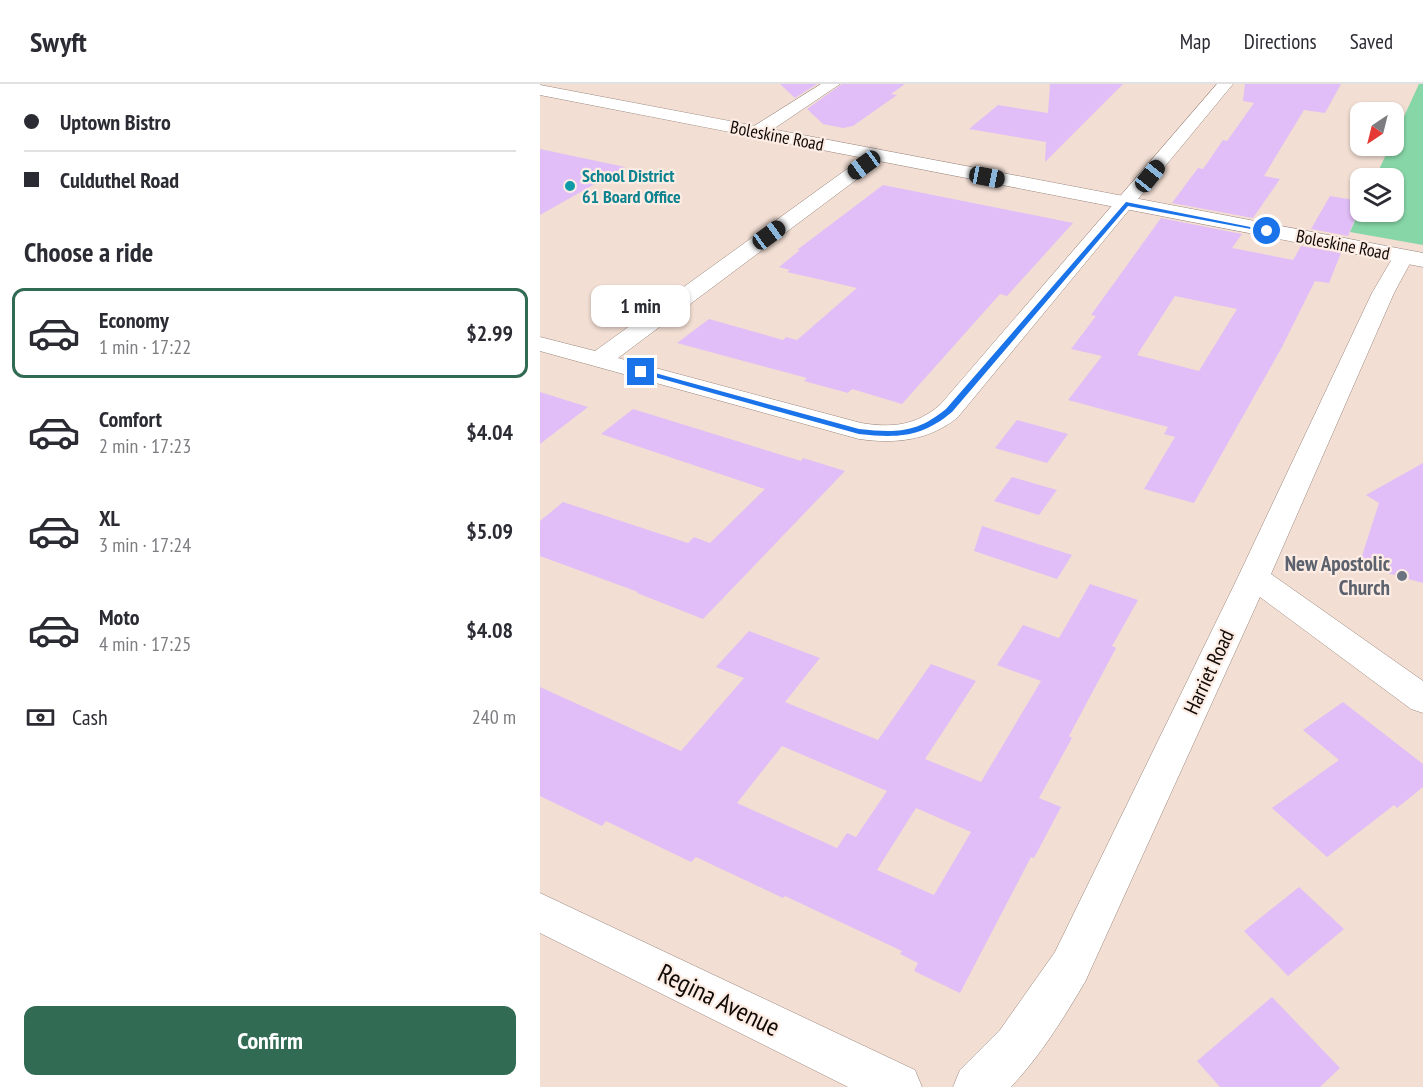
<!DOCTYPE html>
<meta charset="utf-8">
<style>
:root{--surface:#fff;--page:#f2f2f3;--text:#2b2b33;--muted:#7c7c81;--line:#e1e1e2;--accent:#316b53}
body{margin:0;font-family:"PT Sans Narrow",sans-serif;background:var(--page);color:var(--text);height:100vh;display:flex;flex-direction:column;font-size:22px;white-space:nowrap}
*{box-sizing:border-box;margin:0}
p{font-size:20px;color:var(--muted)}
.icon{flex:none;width:33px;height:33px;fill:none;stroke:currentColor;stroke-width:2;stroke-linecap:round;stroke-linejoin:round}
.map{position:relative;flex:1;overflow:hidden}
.details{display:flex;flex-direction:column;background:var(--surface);width:540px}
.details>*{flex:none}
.hud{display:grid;align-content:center;height:132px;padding:0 24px;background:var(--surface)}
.needle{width:39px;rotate:215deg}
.controls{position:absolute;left:810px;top:18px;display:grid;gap:12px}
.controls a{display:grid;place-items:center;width:54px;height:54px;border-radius:12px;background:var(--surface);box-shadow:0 2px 4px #0004;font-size:30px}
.end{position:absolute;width:27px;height:27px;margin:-14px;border:8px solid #1a73e8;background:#fff;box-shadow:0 0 0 3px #fff}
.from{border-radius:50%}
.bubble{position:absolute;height:42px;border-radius:12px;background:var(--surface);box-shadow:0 2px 4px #0004;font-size:20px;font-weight:700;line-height:42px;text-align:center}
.car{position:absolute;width:18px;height:36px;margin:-18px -9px;border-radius:8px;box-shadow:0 0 4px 2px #0007;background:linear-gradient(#222 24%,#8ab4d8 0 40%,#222 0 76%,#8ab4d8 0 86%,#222 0)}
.hud b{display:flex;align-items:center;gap:21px;height:57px;font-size:22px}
.hud b+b{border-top:2px solid var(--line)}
.hud i{width:15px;height:15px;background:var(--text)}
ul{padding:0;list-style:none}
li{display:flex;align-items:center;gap:18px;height:90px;margin:0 12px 9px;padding:0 12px;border:3px solid transparent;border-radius:12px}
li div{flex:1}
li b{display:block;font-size:22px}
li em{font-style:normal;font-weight:700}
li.on{border-color:var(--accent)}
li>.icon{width:54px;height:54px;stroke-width:1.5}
h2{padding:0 24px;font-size:27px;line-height:72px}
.pay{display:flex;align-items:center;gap:15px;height:66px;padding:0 24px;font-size:22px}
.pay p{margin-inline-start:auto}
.button{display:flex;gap:12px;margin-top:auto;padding:12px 24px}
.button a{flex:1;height:69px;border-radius:12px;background:var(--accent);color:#fff;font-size:24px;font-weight:700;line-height:69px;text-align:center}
header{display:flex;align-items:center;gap:36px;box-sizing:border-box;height:84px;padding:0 30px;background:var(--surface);border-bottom:2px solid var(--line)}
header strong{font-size:28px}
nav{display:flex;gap:33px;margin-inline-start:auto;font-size:21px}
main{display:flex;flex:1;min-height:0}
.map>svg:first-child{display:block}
.green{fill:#87d6a8}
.building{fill:#e1bef7;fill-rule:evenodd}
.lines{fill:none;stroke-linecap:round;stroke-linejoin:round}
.street-casing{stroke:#9a877d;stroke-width:1}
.secondary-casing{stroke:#9a877d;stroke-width:1}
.street{fill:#fff;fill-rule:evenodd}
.secondary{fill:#fff;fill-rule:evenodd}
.route{fill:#1a73e8}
.culture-dot{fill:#0f9aa8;stroke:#fcece3;stroke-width:2}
.worship-dot{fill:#6b7280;stroke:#fcece3;stroke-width:2}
.labels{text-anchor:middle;stroke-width:4.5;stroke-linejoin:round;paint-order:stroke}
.far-street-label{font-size:18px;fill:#100a07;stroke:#fcece3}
.far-culture-label{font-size:18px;font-weight:bold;fill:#0d838f;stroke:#fcece3;text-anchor:start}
.worship-label{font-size:21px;font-weight:bold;fill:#5b616d;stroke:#fcece3;text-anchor:end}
.street-label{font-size:21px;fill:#100a07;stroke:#fcece3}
.near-street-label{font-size:26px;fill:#100a07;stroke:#fcece3}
</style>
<header>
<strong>Swyft</strong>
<nav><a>Map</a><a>Directions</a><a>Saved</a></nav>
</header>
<main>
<section class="details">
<div class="hud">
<b><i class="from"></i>Uptown Bistro</b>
<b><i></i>Culduthel Road</b>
</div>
<h2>Choose a ride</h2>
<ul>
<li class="on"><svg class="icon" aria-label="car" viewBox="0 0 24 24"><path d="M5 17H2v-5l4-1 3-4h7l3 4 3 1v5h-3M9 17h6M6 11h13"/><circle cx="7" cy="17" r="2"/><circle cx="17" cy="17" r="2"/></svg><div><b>Economy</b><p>1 min · 17:22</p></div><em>$2.99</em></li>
<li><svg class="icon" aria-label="car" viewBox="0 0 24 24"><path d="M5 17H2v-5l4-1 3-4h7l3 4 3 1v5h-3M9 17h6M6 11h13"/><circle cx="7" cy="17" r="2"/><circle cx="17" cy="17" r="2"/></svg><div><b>Comfort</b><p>2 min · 17:23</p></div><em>$4.04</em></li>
<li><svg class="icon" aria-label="car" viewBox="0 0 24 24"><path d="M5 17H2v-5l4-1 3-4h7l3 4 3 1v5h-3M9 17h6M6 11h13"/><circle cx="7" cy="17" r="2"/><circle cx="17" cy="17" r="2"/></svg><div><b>XL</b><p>3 min · 17:24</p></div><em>$5.09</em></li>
<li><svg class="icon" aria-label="car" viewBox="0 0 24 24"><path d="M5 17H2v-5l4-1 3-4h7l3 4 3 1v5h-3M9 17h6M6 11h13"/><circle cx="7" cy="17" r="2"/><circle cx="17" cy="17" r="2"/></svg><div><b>Moto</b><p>4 min · 17:25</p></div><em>$4.08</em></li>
</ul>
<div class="pay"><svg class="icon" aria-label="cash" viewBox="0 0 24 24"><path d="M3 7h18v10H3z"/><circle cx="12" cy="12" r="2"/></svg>Cash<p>240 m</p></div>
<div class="button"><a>Confirm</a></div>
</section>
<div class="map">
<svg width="883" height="1003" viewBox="0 0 883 1003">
<rect width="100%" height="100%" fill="#f2ded3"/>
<path class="green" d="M 879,0 L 883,0 L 883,161 L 810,148 L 820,125 L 820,128 L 854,128 L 854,94 L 835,94 L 850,62 L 854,62 L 854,54 Z"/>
<path class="building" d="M 240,0 L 277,0 L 255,14 Z
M 302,0 L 365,0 L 351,10 L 357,11 L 313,42 L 303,44 L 283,40 L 267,25 Z
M 510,0 L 583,0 L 505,78 L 506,58 L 429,45 L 458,21 L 508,29 Z
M 705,0 L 801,0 L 785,29 L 764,26 L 724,92 L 740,95 L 713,134 L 632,119 L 658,84 L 663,85 L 683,56 L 687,57 L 714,19 L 703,17 Z
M 0,65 L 85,83 L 0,131 Z
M 343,101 L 533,139 L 467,212 L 460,210 L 362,320 L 312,305 L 308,309 L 264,297 L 267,294 L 137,259 L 169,235 L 243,256 L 246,253 L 257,256 L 317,204 L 247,188 L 250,186 L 239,183 L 260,166 L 257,166 Z
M 790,112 L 820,117 L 820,123 L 808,152 L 771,145 Z
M 621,134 L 702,150 L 692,164 L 753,176 L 761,162 L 801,169 L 789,199 L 775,197 L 742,263 L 654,419 L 604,405 L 635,353 L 624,350 L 628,343 L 528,316 L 562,272 L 531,265 L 556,232 L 551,231 ZM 635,212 L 697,225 L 659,287 L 597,271 Z
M 0,308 L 48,323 L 0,360 Z
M 93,325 L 261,377 L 263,374 L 305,387 L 163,535 L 97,509 L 98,508 L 0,472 L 0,437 L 23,418 L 148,459 L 154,453 L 170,459 L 225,405 L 61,350 Z
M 477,336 L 528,350 L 507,379 L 455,364 Z
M 883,379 L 883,499 L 819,481 L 839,419 L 826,411 Z
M 472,393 L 517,406 L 499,431 L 454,417 Z
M 442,442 L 532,471 L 517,495 L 434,467 Z
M 550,500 L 598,516 L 572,562 L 576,564 L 529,652 L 532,654 L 499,714 L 521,723 L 494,774 L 491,773 L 420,909 L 374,887 L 378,879 L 360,870 L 362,867 L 245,812 L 243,814 L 156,773 L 151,778 L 66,737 L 62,742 L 0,712 L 0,603 L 141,667 L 204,594 L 176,583 L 209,547 L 280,574 L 245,618 L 338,656 L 391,580 L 436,597 L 385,675 L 441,698 L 501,597 L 457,581 L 483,541 L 519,554 ZM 242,662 L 347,707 L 316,753 L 307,749 L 297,764 L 197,719 ZM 376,724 L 431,748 L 394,811 L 337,786 Z
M 803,618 L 883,680 L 883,703 L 857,724 L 854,721 L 787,773 L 732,724 L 799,676 L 763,646 Z
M 759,803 L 804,845 L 748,892 L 704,847 Z
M 732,913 L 800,984 L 780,1003 L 680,1003 L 657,977 Z"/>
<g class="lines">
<defs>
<path id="street" d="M 281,0 L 300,0 L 223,52 L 211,52 L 208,48 L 211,44 Z
M 677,0 L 693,0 L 418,333 C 389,357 355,360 319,355 L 0,267 L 0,253 L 55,267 L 332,67 L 344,67 L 347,71 L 344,75 L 78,274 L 321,339 C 352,344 375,342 400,321 Z
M 863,166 L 870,168 L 874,172 L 854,209 L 731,490 L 883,597 L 883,629 L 871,625 L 720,513 L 545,898 C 523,935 501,971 471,1003 L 413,1003 L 420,986 L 460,946 L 515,868 L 698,493 L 832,209 L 856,168 Z
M 0,809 L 375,986 L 382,1003 L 308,1003 L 0,849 Z"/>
<path id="secondary" d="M 0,1 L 883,169 L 883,183 L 0,11 Z"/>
</defs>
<use href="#street" class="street-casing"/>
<use href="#secondary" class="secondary-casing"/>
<use href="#street" class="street"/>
<use href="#secondary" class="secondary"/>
</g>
<path class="route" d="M 586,118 L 730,147 L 727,148 L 588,122 L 412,328 C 381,354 357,354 319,350 L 97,288 L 104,286 L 319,345 C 356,349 377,349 406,325 Z"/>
<circle class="culture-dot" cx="30" cy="102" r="6"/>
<circle class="worship-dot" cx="862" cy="492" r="6"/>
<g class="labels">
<g class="far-street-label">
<text transform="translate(237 52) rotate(11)" y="6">Boleskine Road</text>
<text transform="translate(803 161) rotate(11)" y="6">Boleskine Road</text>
</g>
<g class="far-culture-label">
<text x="42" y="98">School District<tspan x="42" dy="21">61 Board Office</tspan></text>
</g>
<g class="worship-label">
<text x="850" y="487">New Apostolic<tspan x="850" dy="24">Church</tspan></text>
</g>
<g class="street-label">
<text transform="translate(669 588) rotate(-65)" y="7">Harriet Road</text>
</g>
<g class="near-street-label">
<text transform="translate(179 916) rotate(26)" y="9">Regina Avenue</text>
</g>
</g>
</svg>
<div class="controls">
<a><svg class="needle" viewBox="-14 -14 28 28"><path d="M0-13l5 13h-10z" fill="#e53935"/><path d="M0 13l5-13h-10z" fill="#7c7c81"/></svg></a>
<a><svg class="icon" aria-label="layers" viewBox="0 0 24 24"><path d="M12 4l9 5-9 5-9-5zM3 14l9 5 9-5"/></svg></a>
</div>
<i class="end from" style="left:727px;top:147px"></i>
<i class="end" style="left:101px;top:288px"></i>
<div class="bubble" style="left:51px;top:201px;width:99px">1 min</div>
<i class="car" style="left:324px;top:81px;rotate:234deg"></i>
<i class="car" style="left:610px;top:92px;rotate:39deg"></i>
<i class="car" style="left:447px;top:93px;rotate:101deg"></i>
<i class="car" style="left:229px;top:151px;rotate:54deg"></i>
</div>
</main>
